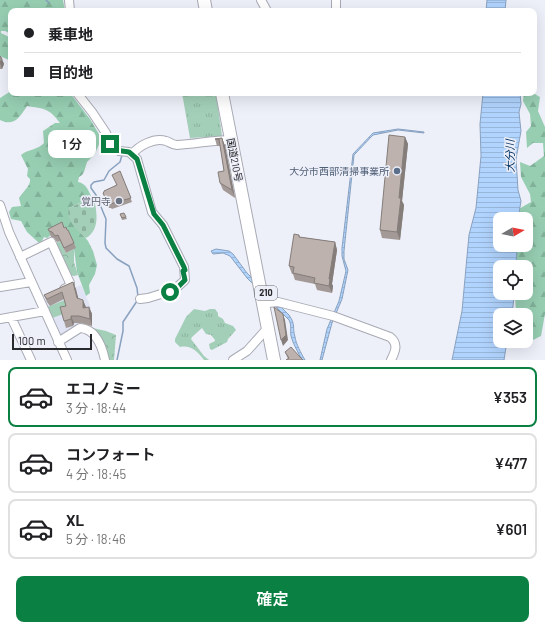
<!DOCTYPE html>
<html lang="ja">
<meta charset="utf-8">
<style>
:root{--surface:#fff;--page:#f2f2f2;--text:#202124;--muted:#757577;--line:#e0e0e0;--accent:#0b8043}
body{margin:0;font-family:Barlow,"Noto Sans JP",sans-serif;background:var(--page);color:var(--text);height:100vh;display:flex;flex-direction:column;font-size:15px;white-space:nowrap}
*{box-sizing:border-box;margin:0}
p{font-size:13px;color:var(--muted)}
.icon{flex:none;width:22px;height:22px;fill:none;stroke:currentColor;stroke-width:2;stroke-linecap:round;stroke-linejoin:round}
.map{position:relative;height:360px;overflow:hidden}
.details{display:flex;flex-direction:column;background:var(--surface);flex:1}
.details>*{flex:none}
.top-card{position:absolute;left:8px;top:8px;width:529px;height:88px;border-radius:8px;box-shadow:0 4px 16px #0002;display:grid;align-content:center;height:88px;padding:0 16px;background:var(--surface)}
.needle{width:26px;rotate:80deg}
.tools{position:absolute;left:493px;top:212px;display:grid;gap:8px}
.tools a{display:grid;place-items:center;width:40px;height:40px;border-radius:8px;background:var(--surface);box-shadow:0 4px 16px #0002;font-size:20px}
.scale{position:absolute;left:12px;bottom:10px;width:80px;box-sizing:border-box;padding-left:4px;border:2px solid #292a2d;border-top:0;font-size:11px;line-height:14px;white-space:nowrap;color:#292a2d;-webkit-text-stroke:3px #edeff9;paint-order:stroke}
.end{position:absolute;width:18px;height:18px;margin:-9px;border:5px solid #0b8043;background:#fff;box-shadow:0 0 0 2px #fff}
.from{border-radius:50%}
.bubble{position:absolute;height:28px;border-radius:8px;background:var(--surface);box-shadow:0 4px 16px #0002;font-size:13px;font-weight:600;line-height:28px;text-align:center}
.top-card b{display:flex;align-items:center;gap:14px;height:38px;font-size:15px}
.top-card b+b{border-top:1px solid var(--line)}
.top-card i{width:10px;height:10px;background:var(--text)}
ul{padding:7px 0 0;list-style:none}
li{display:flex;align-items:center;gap:12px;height:60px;margin:0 8px 6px;padding:0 8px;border:2px solid var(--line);border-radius:8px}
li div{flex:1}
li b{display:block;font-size:15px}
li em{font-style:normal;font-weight:600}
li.selected{border-color:var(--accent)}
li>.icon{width:36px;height:36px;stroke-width:1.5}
.button{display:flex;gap:8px;margin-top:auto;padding:8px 16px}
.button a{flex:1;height:46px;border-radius:8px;background:var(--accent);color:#fff;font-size:16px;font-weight:600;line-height:46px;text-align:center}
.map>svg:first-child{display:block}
.built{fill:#dfe3f4}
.grass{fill:url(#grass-tufts)}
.forest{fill:url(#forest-firs)}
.cemetery{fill:url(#cemetery-stones)}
.park{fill:url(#park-crowns)}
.water{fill:url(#water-rules);stroke:#88a1bf}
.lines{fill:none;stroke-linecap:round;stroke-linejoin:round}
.stream{stroke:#88a1bf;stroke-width:1.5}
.minor-casing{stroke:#a8aab4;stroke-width:10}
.highway-casing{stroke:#a8aab4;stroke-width:14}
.minor{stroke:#fff;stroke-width:8}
.highway{stroke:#fff;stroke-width:12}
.wall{fill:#a39996}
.shaded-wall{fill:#847d7a}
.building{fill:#bdb2ae;stroke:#847d7a}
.route{stroke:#0b8043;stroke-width:5}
.service-dot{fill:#5c6f8a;stroke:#edeff9;stroke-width:1.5}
.worship-dot{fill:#6b7280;stroke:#edeff9;stroke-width:1.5}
.labels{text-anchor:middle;stroke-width:3;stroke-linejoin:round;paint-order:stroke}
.shield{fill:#edeff9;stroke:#64656a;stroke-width:1}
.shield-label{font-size:9px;font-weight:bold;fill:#292a2d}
.street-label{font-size:10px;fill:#292a2d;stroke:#edeff9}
.service-label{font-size:10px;fill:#4e5e75;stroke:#edeff9;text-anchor:end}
.worship-label{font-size:10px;fill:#5b616d;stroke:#edeff9;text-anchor:end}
.water-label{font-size:11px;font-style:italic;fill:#003161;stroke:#edeff9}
</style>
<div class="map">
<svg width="545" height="360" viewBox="0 0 545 360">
<defs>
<pattern id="grass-tufts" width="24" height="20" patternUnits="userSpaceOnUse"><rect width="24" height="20" fill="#a3cfb8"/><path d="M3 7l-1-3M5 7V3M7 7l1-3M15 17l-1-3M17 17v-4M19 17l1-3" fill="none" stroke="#8cb29e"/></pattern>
<pattern id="forest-firs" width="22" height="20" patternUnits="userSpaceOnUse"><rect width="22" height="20" fill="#97ceb2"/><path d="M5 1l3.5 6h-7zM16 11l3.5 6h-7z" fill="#82b199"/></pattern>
<pattern id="cemetery-stones" width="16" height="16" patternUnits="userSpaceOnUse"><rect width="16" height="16" fill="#a3cfb8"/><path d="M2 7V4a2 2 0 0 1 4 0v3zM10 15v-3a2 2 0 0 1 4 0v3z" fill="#8cb29e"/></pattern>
<pattern id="park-crowns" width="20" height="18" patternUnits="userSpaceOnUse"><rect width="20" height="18" fill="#a3cfb8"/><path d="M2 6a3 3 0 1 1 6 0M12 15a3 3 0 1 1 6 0" fill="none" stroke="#8cb29e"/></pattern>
<pattern id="water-rules" width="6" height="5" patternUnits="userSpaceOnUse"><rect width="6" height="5" fill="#b1d4fe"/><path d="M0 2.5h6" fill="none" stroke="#98b6da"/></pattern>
</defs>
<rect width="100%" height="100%" fill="#edeff9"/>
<path class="built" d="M 81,285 L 91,308 L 90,311 L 77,314 L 78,325 L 62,335 L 58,333 L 44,301 L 46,299 Z"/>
<path class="grass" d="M 182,93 L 216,93 L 222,136 L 190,138 Z
M 194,309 L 205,311 L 210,309 L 215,309 L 218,313 L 218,316 L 223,319 L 225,323 L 233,326 L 236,330 L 228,339 L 227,342 L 212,350 L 210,349 L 209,344 L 215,341 L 215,340 L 211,335 L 206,334 L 202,328 L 192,337 L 191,339 L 204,356 L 209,360 L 204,360 C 197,351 191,345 180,347 L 175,342 L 175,339 L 186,317 Z"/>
<path class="forest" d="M 0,0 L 63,0 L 65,11 L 11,11 L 11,34 L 5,31 L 1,31 L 1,33 L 11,38 L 11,61 L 0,56 Z
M 11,91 L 11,93 L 70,93 L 90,119 L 100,136 L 100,142 L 95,154 L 87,162 L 84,172 L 82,175 L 79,177 L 78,182 C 85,183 88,189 91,196 L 88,199 L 69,208 L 71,221 L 88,241 L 93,251 L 97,265 L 95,274 L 89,285 L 90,293 L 86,296 L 77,272 L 73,241 L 68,230 L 63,226 L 47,238 L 44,237 L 42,241 L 39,243 L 27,232 L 21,221 L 11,219 L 9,212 L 12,207 L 21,206 L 19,198 C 23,191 31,186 30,179 L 27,176 L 28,169 L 21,155 C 28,149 38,150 44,143 L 43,131 L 55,123 L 60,123 C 48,107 44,109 27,106 C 20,117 14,127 0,120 L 0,98 Z
M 524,93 L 533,93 L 540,97 L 538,111 L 545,127 L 545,314 L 541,336 L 533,340 L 526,339 L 526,315 L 516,315 L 515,293 L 526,293 L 526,267 L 516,267 L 515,245 L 526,245 L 526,219 L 516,219 L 517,210 L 531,202 L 530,194 L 521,177 L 520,162 L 530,166 L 544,156 L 543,143 L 533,143 L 527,148 L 526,132 L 531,126 L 530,114 L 523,101 Z"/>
<path class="cemetery" d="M 91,198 L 94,199 C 97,212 100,230 86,238 C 78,232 65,219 69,208 Z"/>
<path class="park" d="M 60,241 L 66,253 L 74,249 L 74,262 L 78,275 L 74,276 L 69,275 L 54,244 Z
M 65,300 L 69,312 L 52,318 L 47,307 Z
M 88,327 L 106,331 L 116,335 L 114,360 L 107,360 Z"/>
<path class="water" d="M 487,0 L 506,0 L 505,11 L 486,11 Z
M 483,93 L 520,93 L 521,104 L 519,112 L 520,122 L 521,131 L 516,159 L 518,190 L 521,201 L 518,219 L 500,219 L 500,245 L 517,245 L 517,247 L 516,267 L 500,267 L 500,293 L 513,293 L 514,297 L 512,315 L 500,315 L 500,341 L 507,341 L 504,360 L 452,360 L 462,311 L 469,235 L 476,208 L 481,156 L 480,124 Z
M 398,129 L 424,132 L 424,133 L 398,130 L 373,135 L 354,155 L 344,251 L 344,259 L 348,270 L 342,299 L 332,323 L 322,360 L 320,360 L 327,329 L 339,301 L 346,271 L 342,256 L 342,248 L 353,154 L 373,133 Z
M 216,249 L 229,251 L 233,254 L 247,273 L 289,315 C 296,325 292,327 295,337 C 296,344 301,353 305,360 L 302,360 C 298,352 293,344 291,336 C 290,330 292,326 289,320 L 247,278 L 230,256 L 223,253 L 213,254 L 211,251 Z"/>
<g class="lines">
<path class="stream" d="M 46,0 L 49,3
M 110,150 L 115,154 L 120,155
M 122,155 L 120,162 L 109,171 L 104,180 L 94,182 L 91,185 L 91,188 L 96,195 L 106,219 L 105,243 L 106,248 L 117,259 L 129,266 L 137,288 L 138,297
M 149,214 L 160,228 L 170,248
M 117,360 L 123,331 L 123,322 L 137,301"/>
<defs>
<path id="minor" d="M 69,0 L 70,11
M 261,0 L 267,11
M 336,0 L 336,11
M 77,93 L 92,112 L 106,133 L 112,147 L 119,151 L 129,152 L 137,159 L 152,212 L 163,225 L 184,267 L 185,280 L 174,290 L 148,298 L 140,299
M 132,154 C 139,146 154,137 166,141 C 170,142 172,145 177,145 C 195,144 213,140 231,140
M 0,205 L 9,232 L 67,360
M 20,257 L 51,242 L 70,283 L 70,286 L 64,289
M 0,287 L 31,282
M 268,303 L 278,302 L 333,316 L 390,337 C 399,344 395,352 391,360
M 11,317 L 31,360
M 0,319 L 45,311
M 58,342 L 80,328 C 96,329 102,346 105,360
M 233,360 L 247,351 L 264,332 L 269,329"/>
<path id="highway" d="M 204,0 L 206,11
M 222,93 L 274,360"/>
</defs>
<use href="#minor" class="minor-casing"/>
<use href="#highway" class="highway-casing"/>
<use href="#minor" class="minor"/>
<use href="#highway" class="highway"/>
</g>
<path class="wall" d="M 0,56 L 4,64 L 2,69 L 0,69 Z
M 405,137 L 408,144 L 402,201 L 404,205 L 400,240 L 382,238 L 380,230 Z
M 222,138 L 225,146 L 235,198 L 223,190 L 220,183 L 224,171 L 220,146 L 217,146 L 215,139 Z
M 120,171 L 132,202 L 112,209 L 111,208 L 109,208 L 103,193 L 116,185 Z
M 124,213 L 127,219 L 122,220 L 120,214 Z
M 64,228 L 74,243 L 76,248 L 66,253 L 60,241 L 57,242 L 54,238 L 51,237 L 48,229 Z
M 299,235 L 300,237 L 335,242 L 337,250 L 332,284 L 333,286 L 332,293 L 317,290 L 315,284 L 295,280 L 293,274 L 292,274 L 289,266 Z
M 73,282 L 78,298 L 86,307 L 89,307 L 92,314 L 92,326 L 81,323 L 74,323 L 73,326 L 66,328 L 64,321 L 66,306 L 64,299 L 50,306 L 47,302 L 44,295 Z
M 285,352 L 300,357 L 288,359 Z"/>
<path class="shaded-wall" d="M 2,59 L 4,64 L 2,69 L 0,63 Z
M 405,137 L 408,144 L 402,201 L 404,205 L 400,240 L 397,232 L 399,198 Z
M 222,138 L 225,146 L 235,198 L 232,190 Z
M 335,242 L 337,250 L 332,284 L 333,286 L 332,293 L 329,286 L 329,279 Z
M 73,282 L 76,289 L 80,305 L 77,298 Z
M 83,300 L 86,307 L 83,308 Z
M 89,307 L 92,314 L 92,326 L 90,319 Z
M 283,314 L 285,320 L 288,340 L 283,346 L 281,340 Z
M 71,316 L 74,323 L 73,326 L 71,319 Z"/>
<path class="building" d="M 0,56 L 1,57 L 2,59 L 0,63 Z
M 389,135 L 405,137 L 399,198 L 401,198 L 397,232 L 380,230 Z
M 222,138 L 232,190 L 220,183 L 218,172 L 224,171 L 219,139 L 215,139 Z
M 120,171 L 131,198 L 110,204 L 110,203 L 108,204 L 103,193 L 104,192 L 104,191 L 117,185 L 112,175 Z
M 124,213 L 126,217 L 122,218 L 120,214 Z
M 62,222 L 64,228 L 66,227 L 67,230 L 68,230 L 74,243 L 64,248 L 58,235 L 55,236 L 52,232 L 49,231 L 48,229 Z
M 294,234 L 299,235 L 299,237 L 335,242 L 329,279 L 330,279 L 329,286 L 314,283 L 315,278 L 293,273 L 294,267 L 289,266 Z
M 73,282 L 77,298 L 83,300 L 83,308 L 89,307 L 90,319 L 79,316 L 71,316 L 71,319 L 64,321 L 60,307 L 66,306 L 62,292 L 47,299 L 44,295 Z
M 274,307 L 283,314 L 286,335 L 281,340 Z
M 291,347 L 300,357 L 303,360 L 286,360 L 289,358 L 285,352 Z"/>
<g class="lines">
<path class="route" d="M 110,144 L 115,150 L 129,152 L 137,159 L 154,214 L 163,225 L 184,267 L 185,270 L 183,271 L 185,280 L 176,289 L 170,292"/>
</g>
<circle class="service-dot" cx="397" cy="171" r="4"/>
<circle class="worship-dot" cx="119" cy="201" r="4"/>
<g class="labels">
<rect class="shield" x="255" y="286" width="22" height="14" rx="3"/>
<g class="shield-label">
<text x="266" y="296">210</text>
</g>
<g class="street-label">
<text transform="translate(235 160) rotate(79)" y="4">国道210号</text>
</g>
<g class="service-label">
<text x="389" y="175">大分市西部清掃事業所</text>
</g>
<g class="worship-label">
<text x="111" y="205">覚円寺</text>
</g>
<g class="water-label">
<text transform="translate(510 156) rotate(-90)" y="4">大分川</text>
</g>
</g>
</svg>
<div class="tools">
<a><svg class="needle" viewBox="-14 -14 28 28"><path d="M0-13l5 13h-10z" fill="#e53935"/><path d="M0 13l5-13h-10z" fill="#757577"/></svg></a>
<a><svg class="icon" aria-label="locate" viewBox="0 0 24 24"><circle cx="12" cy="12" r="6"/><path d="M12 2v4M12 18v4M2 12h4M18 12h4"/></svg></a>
<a><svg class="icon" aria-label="layers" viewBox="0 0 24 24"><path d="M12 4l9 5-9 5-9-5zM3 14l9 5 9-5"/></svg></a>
</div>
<div class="scale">100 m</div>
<i class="end from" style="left:170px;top:292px"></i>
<i class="end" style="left:110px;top:144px"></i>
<div class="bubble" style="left:48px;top:130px;width:48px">1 分</div>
<div class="top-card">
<b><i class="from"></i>乗車地</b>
<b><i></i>目的地</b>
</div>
</div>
<section class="details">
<ul>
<li class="selected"><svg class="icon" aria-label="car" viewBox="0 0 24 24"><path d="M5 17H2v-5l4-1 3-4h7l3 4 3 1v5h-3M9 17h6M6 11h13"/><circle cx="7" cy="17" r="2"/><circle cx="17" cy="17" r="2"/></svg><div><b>エコノミー</b><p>3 分 · 18:44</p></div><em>¥353</em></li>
<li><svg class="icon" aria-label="car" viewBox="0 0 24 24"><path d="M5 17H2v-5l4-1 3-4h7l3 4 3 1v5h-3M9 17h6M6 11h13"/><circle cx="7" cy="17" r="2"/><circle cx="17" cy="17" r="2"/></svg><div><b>コンフォート</b><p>4 分 · 18:45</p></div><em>¥477</em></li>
<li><svg class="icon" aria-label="car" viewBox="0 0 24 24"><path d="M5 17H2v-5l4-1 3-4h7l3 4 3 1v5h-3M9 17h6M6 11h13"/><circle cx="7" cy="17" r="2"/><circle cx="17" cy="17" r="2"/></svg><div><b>XL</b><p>5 分 · 18:46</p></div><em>¥601</em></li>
</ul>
<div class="button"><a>確定</a></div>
</section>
